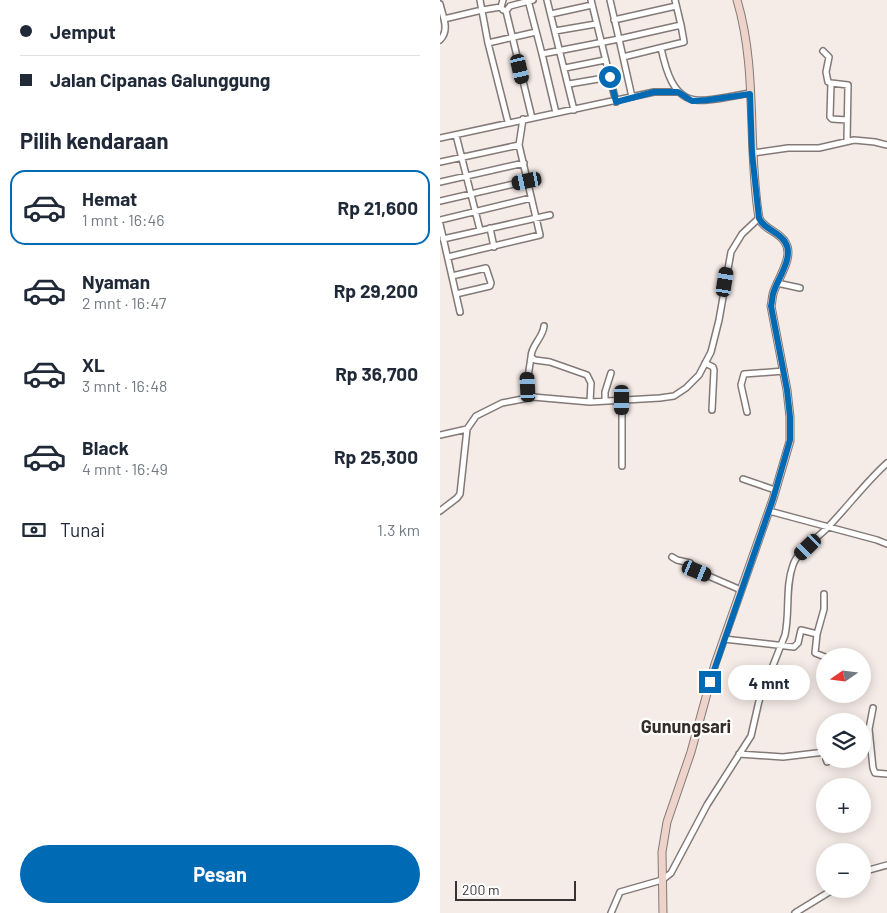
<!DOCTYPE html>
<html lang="id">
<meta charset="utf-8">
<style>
:root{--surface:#fff;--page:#f6f6f7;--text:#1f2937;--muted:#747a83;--line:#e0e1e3;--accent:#006ab5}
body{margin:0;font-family:Barlow,sans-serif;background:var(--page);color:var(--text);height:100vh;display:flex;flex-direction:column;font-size:19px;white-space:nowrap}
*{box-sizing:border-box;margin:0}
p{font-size:16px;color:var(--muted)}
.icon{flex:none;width:28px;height:28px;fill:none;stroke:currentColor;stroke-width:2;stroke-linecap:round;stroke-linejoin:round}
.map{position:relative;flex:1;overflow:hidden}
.side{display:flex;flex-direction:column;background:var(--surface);width:440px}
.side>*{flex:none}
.top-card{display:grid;align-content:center;height:110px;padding:0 20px;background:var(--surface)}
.needle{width:32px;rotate:256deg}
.tools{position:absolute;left:376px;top:648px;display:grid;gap:10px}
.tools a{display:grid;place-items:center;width:55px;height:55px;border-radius:50%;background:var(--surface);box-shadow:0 2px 12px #0003;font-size:25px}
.scale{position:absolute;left:15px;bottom:12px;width:121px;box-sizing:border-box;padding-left:5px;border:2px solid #373332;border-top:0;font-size:14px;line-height:18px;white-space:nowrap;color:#373332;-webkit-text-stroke:4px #fff;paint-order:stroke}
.end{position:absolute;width:22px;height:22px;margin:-11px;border:6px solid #006ab5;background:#fff;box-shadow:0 0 0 2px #fff}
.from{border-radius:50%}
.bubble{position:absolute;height:35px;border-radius:18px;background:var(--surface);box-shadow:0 2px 12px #0003;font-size:16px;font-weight:700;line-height:35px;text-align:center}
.car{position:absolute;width:15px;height:30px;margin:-15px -8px;border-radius:6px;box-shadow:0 0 4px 1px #0007;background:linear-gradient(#222 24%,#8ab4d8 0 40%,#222 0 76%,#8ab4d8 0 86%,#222 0)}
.top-card b{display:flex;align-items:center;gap:18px;height:48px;font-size:19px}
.top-card b+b{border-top:1px solid var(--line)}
.top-card i{width:12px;height:12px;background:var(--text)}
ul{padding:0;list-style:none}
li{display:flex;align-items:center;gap:15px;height:75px;margin:0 10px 8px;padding:0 10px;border:2px solid transparent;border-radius:15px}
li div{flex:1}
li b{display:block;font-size:19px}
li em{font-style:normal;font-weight:700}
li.on{border-color:var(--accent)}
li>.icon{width:45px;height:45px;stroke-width:1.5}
h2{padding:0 20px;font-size:22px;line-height:60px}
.pay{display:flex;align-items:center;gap:12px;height:55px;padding:0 20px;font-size:19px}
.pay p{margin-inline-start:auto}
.cta{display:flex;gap:10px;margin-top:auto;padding:10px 20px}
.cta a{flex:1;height:58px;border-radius:30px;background:var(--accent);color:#fff;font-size:20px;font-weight:700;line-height:58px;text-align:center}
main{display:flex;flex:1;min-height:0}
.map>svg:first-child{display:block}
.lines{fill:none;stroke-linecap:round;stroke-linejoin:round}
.street-casing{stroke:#837a77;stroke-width:8}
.secondary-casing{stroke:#837a77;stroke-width:9}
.street{stroke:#fff;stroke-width:5}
.secondary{stroke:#edd3c9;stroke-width:7}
.route{stroke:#006ab5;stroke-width:6}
.labels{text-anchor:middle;stroke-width:4.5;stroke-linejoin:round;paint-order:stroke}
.quarter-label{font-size:18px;font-weight:bold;fill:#342d2a;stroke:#fff}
</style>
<main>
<section class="side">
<div class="top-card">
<b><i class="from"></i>Jemput</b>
<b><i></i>Jalan Cipanas Galunggung</b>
</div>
<h2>Pilih kendaraan</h2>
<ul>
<li class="on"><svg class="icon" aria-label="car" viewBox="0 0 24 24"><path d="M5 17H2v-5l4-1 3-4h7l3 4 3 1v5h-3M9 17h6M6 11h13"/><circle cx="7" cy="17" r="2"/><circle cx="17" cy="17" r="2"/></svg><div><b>Hemat</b><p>1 mnt · 16:46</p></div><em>Rp 21,600</em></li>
<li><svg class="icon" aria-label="car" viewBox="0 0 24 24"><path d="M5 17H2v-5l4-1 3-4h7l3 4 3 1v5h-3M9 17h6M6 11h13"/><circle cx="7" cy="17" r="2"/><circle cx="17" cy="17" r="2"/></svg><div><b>Nyaman</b><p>2 mnt · 16:47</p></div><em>Rp 29,200</em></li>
<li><svg class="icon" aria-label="car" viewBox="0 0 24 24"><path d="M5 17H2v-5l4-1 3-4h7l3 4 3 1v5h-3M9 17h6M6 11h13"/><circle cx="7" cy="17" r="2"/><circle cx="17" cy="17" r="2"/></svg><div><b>XL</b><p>3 mnt · 16:48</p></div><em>Rp 36,700</em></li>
<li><svg class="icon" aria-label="car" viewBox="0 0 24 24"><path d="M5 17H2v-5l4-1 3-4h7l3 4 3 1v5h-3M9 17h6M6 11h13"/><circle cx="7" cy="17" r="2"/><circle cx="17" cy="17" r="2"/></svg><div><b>Black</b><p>4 mnt · 16:49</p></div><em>Rp 25,300</em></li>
</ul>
<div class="pay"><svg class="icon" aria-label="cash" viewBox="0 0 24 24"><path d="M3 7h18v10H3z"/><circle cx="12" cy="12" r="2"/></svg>Tunai<p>1.3 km</p></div>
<div class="cta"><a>Pesan</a></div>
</section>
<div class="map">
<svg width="447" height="913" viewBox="0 0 447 913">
<rect width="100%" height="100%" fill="#f5ebe7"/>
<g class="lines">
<defs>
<path id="street" d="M 40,0 L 48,43 L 68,122
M 63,0 L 61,7 L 63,10 L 66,11 L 70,6 L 93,0
M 88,0 L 102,54 L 179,39 L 170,0
M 107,0 L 134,110
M 151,0 L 176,102
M 0,4 C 3,17 10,30 0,40
M 66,11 L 92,118
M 111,14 L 152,5
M 4,19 L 42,10 L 61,7
M 174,20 L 236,6
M 115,31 L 156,24
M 48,43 L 96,32
M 221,48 C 235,113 254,103 310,93
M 383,51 L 389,57 L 386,72 L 388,82 L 391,83 L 390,117 L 392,119 L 407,120
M 102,54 L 116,113
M 183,57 L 244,42 L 241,25
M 125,68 L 165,60
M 391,83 L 408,85 L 407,141
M 129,84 L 170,77
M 192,97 L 179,39 L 241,25 L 235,0
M 16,135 L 40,230
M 0,138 L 214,92 L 238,92
M 79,145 L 83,119
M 313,153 L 348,148 L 379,148 L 414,140 L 435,142 L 447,145
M 0,162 L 79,145 L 100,235 L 8,257
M 0,182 L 84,163
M 0,201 L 87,181
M 0,220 L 91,198
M 0,224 L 20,312
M 50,228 L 54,247
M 3,239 L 110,215
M 12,276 L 46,268 L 51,283 L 50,286 L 16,294
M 337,283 L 360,288
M 104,326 C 103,338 91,345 91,357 L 95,360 L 110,362 L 147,375 L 151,383 L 150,402
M 265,363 L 273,367 L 274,370 L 272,410
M 88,398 L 88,377 L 91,357
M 165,401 L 165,392 L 171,373
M 307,412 L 301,385 L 304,374 L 344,371
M 0,435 L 27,429
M 182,466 L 182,400
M 303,479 L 335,490
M 0,511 L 17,498 L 20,494 L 27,429 L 36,416 L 62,403 L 93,397 L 150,402 L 220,398 L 234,396 L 246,388 L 259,375 L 271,352 L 279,320 L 291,252 L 302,234 L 319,218
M 329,511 L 437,540 L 447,544
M 232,557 L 237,560 L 250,563 L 257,571 L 301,590
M 377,634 L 375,653 L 385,657
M 284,639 L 354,647 L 358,643 L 361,630 L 377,634 L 384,609 L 384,594
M 433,708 L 429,729 L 433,768 L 435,773 L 447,774
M 299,754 L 343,757 L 385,752
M 386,759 L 387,762
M 422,872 L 447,865
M 171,913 L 180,892 L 222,880 L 231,873 L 267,805 L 311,736 L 319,701 L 345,635 C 350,612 345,587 353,565 C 358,550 378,538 389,526 C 409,505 426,482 447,463
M 355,913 L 394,889"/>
<path id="secondary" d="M 223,913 L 222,852 L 227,822 L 251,752 L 275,664 L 333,499 L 350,441 L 350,417 L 347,390 L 331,306 C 332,303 332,298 333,294 C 337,279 355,257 345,242 C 339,231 324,230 319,218 C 307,146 318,70 297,0"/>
</defs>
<use href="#street" class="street-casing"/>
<use href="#secondary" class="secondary-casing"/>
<use href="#street" class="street"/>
<use href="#secondary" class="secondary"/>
</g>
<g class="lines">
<path class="route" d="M 170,77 L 176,102 L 214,92 L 238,92 L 252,101 L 268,100 L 310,94 L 312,153 L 319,218 C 324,230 339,231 345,242 C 355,257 337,279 333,294 C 332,298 332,303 331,306 L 347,390 L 350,417 L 350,440 L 333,499 L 270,682"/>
</g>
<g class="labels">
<g class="quarter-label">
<text x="246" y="733">Gunungsari</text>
</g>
</g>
</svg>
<div class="tools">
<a><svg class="needle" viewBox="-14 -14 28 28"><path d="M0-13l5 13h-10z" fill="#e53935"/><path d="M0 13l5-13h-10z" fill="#747a83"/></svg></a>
<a><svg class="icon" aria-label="layers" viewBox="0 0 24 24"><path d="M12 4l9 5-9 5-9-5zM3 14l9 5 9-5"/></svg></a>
<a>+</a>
<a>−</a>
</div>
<div class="scale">200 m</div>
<i class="end from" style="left:170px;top:77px"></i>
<i class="end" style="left:270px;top:682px"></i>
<div class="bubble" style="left:288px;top:665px;width:82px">4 mnt</div>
<i class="car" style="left:80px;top:69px;rotate:167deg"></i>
<i class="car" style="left:87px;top:181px;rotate:258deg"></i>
<i class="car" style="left:285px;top:282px;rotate:9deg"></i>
<i class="car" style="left:88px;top:387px;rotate:357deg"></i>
<i class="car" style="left:182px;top:400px;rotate:180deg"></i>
<i class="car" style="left:368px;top:547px;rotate:226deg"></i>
<i class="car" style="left:257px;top:571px;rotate:112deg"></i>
</div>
</main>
